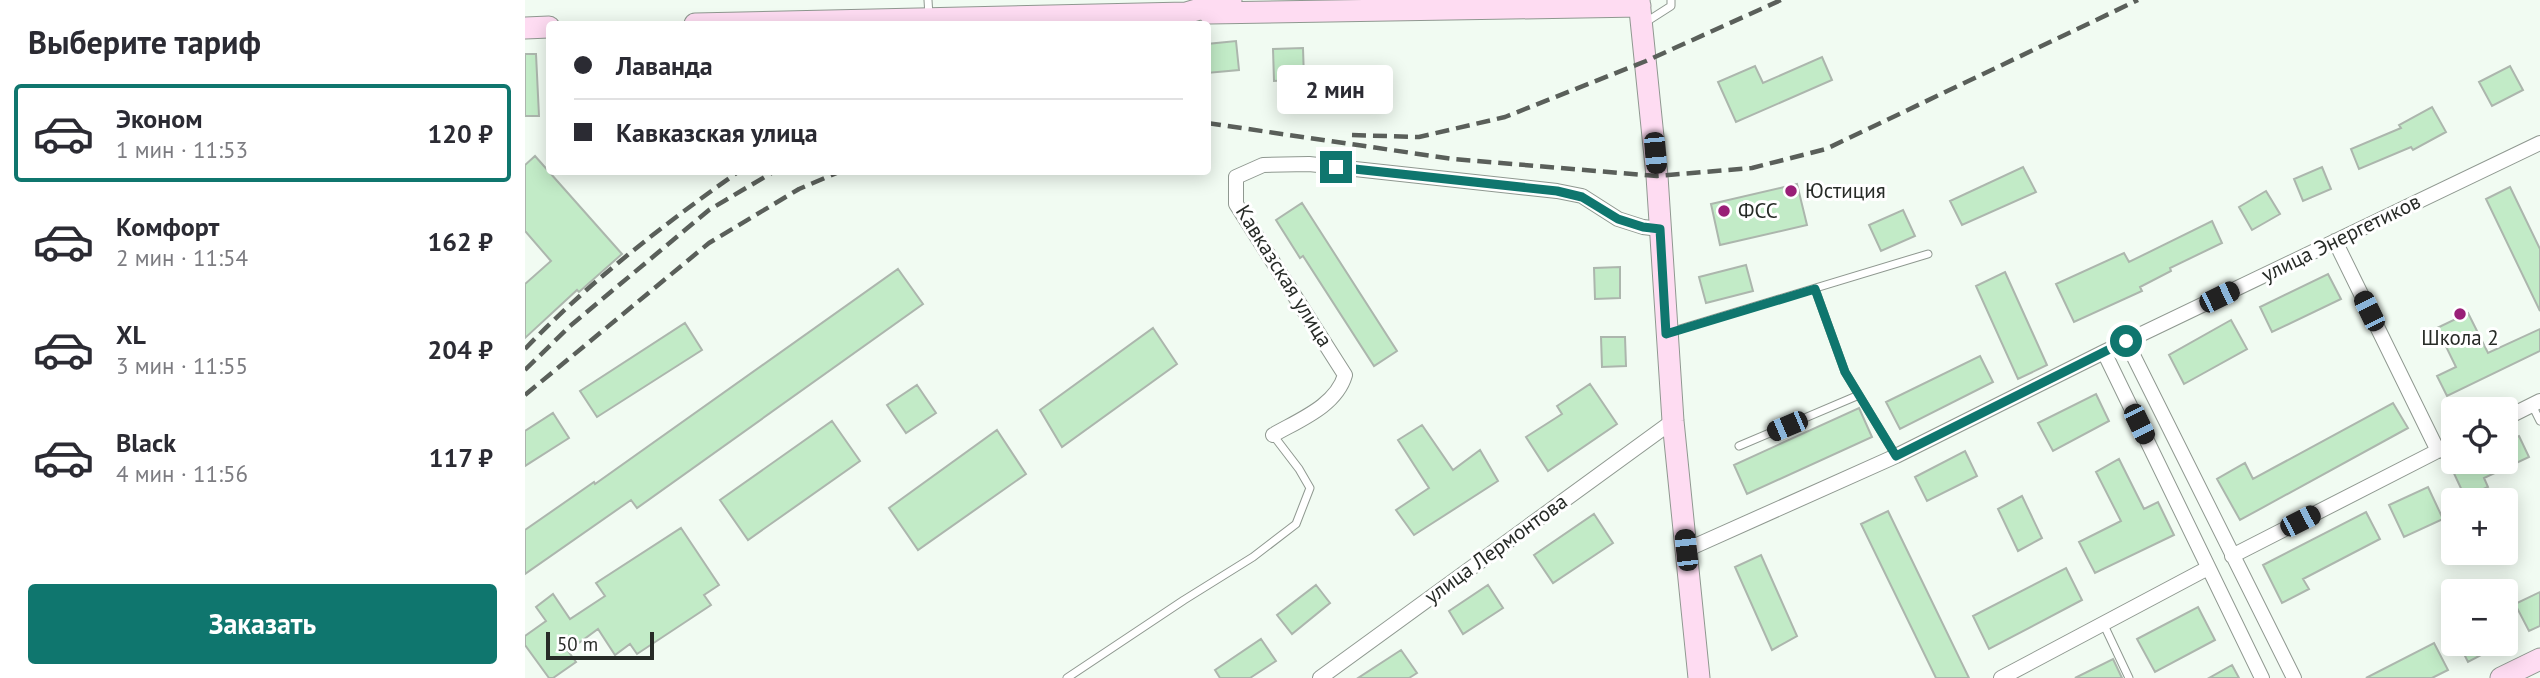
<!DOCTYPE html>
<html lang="ru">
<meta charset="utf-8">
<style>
:root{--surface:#fff;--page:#f2f2f3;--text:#2b2b33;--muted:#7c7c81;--line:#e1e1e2;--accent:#0f766e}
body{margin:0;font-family:"PT Sans",sans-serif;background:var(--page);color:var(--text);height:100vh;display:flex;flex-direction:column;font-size:26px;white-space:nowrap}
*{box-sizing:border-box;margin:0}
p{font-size:23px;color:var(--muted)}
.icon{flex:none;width:38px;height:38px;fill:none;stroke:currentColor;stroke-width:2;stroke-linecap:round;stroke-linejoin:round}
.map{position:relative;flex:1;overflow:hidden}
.sheet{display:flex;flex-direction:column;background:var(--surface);width:525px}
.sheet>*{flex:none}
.top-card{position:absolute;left:21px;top:21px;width:665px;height:154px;border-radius:7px;box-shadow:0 4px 18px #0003;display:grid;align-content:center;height:154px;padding:0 28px;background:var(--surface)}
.buttons{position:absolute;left:1916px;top:397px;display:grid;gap:14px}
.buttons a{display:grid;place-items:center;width:77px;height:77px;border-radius:7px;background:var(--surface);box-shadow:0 4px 18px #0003;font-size:35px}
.scale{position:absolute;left:21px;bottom:18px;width:108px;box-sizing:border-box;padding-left:7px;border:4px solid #272b27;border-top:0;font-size:19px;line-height:24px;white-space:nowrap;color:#272b27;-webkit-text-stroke:5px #fff;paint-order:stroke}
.end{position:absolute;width:32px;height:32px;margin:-16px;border:9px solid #0f766e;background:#fff;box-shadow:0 0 0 4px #fff}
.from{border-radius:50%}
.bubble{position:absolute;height:49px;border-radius:7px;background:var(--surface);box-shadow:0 4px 18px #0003;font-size:23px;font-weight:800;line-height:49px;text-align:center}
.car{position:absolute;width:21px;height:42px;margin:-21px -10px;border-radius:9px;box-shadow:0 0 5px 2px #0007;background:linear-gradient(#222 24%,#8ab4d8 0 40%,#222 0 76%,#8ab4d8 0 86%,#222 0)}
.top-card b{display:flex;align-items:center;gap:24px;height:66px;font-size:26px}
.top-card b+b{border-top:2px solid var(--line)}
.top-card i{width:18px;height:18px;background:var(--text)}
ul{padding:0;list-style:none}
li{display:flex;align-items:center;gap:21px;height:98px;margin:0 14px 10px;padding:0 14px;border:4px solid transparent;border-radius:7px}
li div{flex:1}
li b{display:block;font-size:26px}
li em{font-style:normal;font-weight:800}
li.active{border-color:var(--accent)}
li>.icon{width:63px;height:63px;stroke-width:1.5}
h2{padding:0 28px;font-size:32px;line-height:84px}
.button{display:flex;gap:14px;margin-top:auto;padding:14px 28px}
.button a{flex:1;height:80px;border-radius:7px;background:var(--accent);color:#fff;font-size:28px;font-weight:800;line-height:80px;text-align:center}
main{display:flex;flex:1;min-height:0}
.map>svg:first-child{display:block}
.building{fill:#c2ebc7;stroke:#acb6ad;stroke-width:2}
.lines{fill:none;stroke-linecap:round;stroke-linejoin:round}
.lane-casing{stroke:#8f9890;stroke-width:9}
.street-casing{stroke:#8f9890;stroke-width:16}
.secondary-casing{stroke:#8f9890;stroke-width:23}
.lane{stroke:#fff;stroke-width:7}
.street{stroke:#fff;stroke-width:14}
.secondary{stroke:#fedcf2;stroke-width:21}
.rail{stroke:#5a5f5a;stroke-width:4.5;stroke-dasharray:14 7;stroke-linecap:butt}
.route{stroke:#0f766e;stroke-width:9}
.poi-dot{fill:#991f77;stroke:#fff;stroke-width:2.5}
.labels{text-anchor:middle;stroke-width:6;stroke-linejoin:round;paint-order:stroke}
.poi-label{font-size:21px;fill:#272b27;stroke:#fff;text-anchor:start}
.street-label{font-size:21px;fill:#272b27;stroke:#fff}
</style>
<main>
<section class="sheet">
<h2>Выберите тариф</h2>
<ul>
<li class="active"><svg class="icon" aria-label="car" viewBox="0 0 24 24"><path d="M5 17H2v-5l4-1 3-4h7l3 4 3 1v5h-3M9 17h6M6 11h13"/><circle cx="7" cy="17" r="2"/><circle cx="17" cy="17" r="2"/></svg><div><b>Эконом</b><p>1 мин · 11:53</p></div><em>120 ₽</em></li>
<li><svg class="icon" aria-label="car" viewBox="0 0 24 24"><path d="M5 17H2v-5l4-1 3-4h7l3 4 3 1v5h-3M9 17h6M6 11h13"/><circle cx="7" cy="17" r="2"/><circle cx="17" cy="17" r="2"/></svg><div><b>Комфорт</b><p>2 мин · 11:54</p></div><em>162 ₽</em></li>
<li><svg class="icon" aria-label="car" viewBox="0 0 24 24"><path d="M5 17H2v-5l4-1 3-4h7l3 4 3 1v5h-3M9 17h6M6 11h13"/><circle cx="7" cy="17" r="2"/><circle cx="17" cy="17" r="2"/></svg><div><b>XL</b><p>3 мин · 11:55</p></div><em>204 ₽</em></li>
<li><svg class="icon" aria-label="car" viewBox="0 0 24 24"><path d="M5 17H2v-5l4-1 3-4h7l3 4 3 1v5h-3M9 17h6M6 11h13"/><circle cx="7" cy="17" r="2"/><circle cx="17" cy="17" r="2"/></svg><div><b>Black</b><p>4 мин · 11:56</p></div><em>117 ₽</em></li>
</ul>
<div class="button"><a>Заказать</a></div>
</section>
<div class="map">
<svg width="2015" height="678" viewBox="0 0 2015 678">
<rect width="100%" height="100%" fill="#f1fbf2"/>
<path class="building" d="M 711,41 L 714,70 L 682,73 L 682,44 Z
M 778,48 L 779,79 L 749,81 L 748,49 Z
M 0,54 L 11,54 L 14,116 L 0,116 Z
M 1297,57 L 1307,80 L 1211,122 L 1193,82 L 1230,66 L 1238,83 Z
M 1985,66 L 1998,90 L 1967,106 L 1954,82 Z
M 1907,107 L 1921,132 L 1888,150 L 1886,147 L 1834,169 L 1826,149 L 1876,128 L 1874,125 Z
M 10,156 L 97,254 L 54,292 L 52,290 L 0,338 L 0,284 L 26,261 L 0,231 L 0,165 Z
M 1498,167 L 1511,192 L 1437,225 L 1425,201 Z
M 1797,167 L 1806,189 L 1778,201 L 1769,179 Z
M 1272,184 L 1282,225 L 1195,245 L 1186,204 Z
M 1985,187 L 2015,249 L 2015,311 L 1961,199 Z
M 1741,191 L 1755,214 L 1727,230 L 1714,207 Z
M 777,203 L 872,351 L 849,366 L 778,256 L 775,258 L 751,220 Z
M 1378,210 L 1390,236 L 1356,251 L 1344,225 Z
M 1687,221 L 1697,243 L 1645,268 L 1646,271 L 1615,287 L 1617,291 L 1549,322 L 1531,284 L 1599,253 L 1604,262 Z
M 1221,265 L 1228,291 L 1181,303 L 1174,277 Z
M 1095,267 L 1095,298 L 1070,299 L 1069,268 Z
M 373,269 L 398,304 L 112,508 L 106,500 L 0,574 L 0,530 L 69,482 L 70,484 Z
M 1480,272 L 1522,365 L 1493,379 L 1451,286 Z
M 1803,274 L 1816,299 L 1747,332 L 1735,307 Z
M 1943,313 L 1963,353 L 2015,329 L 2015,351 L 1922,396 L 1912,376 L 1931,367 L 1912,328 Z
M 1706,320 L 1722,349 L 1659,384 L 1644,355 Z
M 160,323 L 177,350 L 72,417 L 55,391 Z
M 628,328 L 652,364 L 537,447 L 515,410 Z
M 1076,337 L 1100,337 L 1101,366 L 1077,367 Z
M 1455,356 L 1468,382 L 1375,429 L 1361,402 Z
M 1065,384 L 1092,424 L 1023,471 L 1001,437 L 1037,414 L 1032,406 Z
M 392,385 L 411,413 L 381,433 L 362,405 Z
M 1571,394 L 1584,421 L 1528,451 L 1513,423 Z
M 1868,403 L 1883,428 L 1715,520 L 1692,479 L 1720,463 L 1728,479 Z
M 1334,408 L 1347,437 L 1222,494 L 1209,465 Z
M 28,413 L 44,438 L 0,466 L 0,431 Z
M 307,421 L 335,461 L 223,540 L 195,500 Z
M 897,425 L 928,470 L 955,450 L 973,481 L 889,535 L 871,510 L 904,488 L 873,440 Z
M 472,430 L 501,474 L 393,550 L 364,508 Z
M 1994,436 L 2004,457 L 1959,478 L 1963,487 L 1940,497 L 1926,467 L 1937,462 L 1981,462 L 1981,442 Z
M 1440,451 L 1452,476 L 1402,501 L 1390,477 Z
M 1594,459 L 1619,509 L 1633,502 L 1649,535 L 1570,573 L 1554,542 L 1596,521 L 1571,472 Z
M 1903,487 L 1918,519 L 1879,537 L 1864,505 Z
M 1497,496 L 1517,538 L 1493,551 L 1473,509 Z
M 1363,511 L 1444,678 L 1411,678 L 1336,524 Z
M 1841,512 L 1855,539 L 1778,579 L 1784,589 L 1757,603 L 1738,565 Z
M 1069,514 L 1088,543 L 1028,583 L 1009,555 Z
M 156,528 L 194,585 L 179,595 L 186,605 L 112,654 L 105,644 L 90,655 L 73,629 L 43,651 L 51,662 L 28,678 L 24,678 L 0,645 L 0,636 L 21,621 L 11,607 L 28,594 L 45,619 L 80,596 L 71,583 Z
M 1236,555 L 1272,636 L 1247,650 L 1210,567 Z
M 1541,568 L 1557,600 L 1464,649 L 1448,616 Z
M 791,585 L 805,603 L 767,634 L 752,615 Z
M 963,585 L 978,608 L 938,634 L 924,611 Z
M 2015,592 L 2015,626 L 2004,631 L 1990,604 Z
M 1673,607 L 1690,640 L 1630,672 L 1612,639 Z
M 736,639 L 751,661 L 725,678 L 695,678 L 690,670 Z
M 1909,643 L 1923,670 L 1907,678 L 1841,678 Z
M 1934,644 L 1977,644 L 1943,662 Z
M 876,650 L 892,673 L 884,678 L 833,678 Z
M 1588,659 L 1597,678 L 1550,678 Z
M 1707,665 L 1714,678 L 1684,678 Z"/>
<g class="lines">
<defs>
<path id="lane" d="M 403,0 L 404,16
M 1121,22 L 1146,6 L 1146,0
M 1290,289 L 1320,372 L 1371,456
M 1145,332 L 1403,254
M 2007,405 L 2015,421
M 1214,446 L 1334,395
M 1578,623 L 1604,678
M 542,678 L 659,600 L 728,557 L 771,524 L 785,488 L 774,469 L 748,435"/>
<path id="street" d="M 1810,241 L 1913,451
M 1601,341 L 1769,678
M 1579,352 L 1737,678
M 1981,418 L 2015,401
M 748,435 C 774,420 811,406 820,375 L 711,204 L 711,177 L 738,165 L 784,164 L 1032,191 L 1057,196 L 1093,219 L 1118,227 L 1135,229
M 1161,550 L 1371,456 L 1579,352 L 2015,143
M 1707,556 L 1928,443
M 795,678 L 1148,421
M 1476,678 L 1683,568"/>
<path id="secondary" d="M 1114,0 L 1132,176 L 1148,421 L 1174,678
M 684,13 L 1115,6
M 170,24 L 661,13 L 706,0
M 0,28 L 24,27
M 1976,678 L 2015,659"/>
</defs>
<use href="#lane" class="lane-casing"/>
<use href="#street" class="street-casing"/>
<use href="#secondary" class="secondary-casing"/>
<use href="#lane" class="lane"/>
<use href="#street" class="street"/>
<use href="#secondary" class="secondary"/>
<path class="rail" d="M 682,123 L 928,159 L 1132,176 L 1227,168 L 1301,149 L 1613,0
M 827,135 L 894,137 L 980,117 L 1121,61 L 1256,0
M 0,349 C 64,282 138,225 213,172
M 0,370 L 45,326 L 184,210 L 248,172
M 0,395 L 184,243 L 274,189 L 314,172"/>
</g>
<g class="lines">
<path class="route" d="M 811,167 L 1032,191 L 1057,197 L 1093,219 L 1118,227 L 1135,229 L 1141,334 L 1290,289 L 1320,372 L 1371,456 L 1601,341"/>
</g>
<g class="poi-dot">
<circle cx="1266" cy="191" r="7"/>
<circle cx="1199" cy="211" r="7"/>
<circle cx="1935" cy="314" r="7"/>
</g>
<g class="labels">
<g class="poi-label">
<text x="1280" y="198">Юстиция</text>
<text x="1213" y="218">ФСС</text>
<text x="1935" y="345" text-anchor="middle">Школа 2</text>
</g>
<g class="street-label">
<text transform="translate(1816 238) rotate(-26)" y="7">улица Энергетиков</text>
<text transform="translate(759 276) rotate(58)" y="7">Кавказская улица</text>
<text transform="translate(971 549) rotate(-36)" y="7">улица Лермонтова</text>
</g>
</g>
</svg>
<div class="buttons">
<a><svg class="icon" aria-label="locate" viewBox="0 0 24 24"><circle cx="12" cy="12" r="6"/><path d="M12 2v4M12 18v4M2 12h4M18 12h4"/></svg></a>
<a>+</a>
<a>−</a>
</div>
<div class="scale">50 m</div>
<i class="end from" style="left:1601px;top:341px"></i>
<i class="end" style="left:811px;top:167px"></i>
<div class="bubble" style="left:752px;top:65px;width:116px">2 мин</div>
<i class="car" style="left:1130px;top:153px;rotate:175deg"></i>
<i class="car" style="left:1694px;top:297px;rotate:64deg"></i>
<i class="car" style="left:1844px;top:311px;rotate:334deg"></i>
<i class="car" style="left:1614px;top:424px;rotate:154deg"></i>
<i class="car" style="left:1262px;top:426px;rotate:247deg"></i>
<i class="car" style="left:1775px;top:521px;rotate:63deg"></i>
<i class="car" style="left:1161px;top:550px;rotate:354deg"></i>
<div class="top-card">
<b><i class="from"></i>Лаванда</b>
<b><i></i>Кавказская улица</b>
</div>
</div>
</main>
